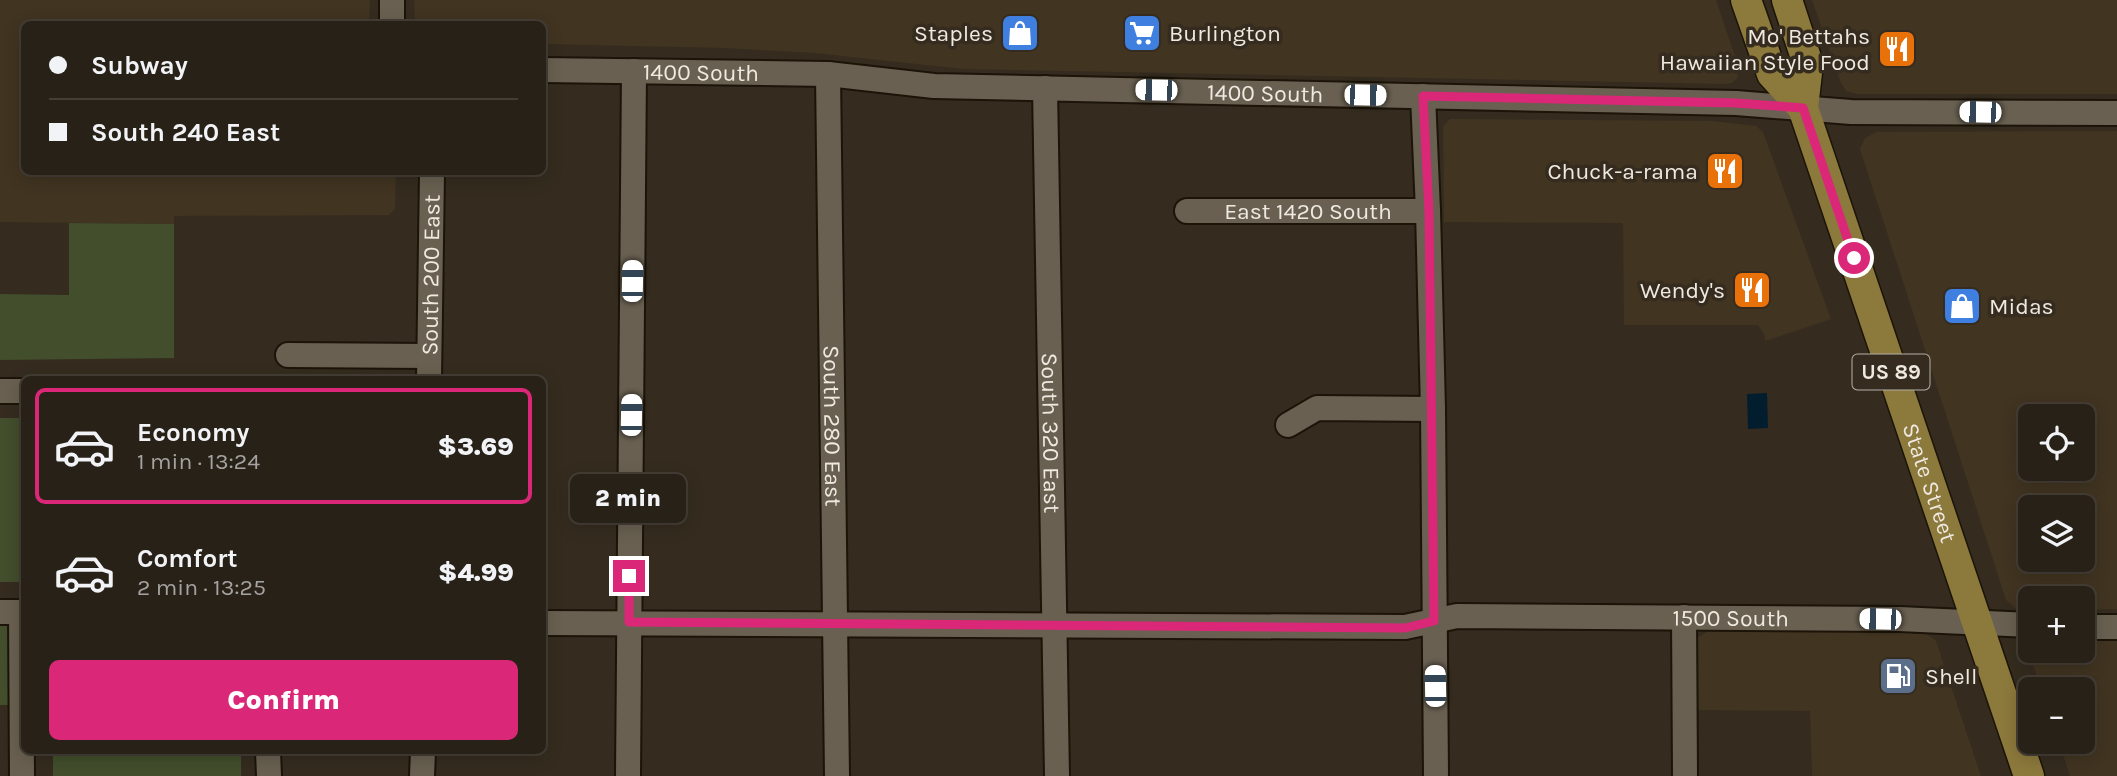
<!DOCTYPE html>
<meta charset="utf-8">
<style>
:root{--surface:#282117;--page:#302920;--text:#f1f3f6;--muted:#a5a3a1;--line:#443e36;--accent:#db2777}
body{margin:0;font-family:Karla,sans-serif;background:var(--page);color:var(--text);height:100vh;display:flex;flex-direction:column;font-size:26px;white-space:nowrap}
*{box-sizing:border-box;margin:0}
p{font-size:23px;color:var(--muted)}
.icon{flex:none;width:38px;height:38px;fill:none;stroke:currentColor;stroke-width:2;stroke-linecap:round;stroke-linejoin:round}
.map{position:relative;flex:1;overflow:hidden}
.sheet{position:absolute;left:21px;top:376px;width:525px;height:378px;display:flex;flex-direction:column;background:var(--surface);border-radius:10px;box-shadow:0 4px 18px #0003,0 0 0 2px var(--line)}
.sheet>*{flex:none}
.banner{position:absolute;left:21px;top:21px;width:525px;height:154px;border-radius:10px;box-shadow:0 4px 18px #0003,0 0 0 2px var(--line);display:grid;align-content:center;height:154px;padding:0 28px;background:var(--surface)}
.controls{position:absolute;left:2018px;top:404px;display:grid;gap:14px}
.controls a{display:grid;place-items:center;width:77px;height:77px;border-radius:10px;background:var(--surface);box-shadow:0 4px 18px #0003,0 0 0 2px var(--line);font-size:35px}
.end{position:absolute;width:32px;height:32px;margin:-16px;border:9px solid #db2777;background:#fff;box-shadow:0 0 0 4px #fff}
.from{border-radius:50%}
.bubble{position:absolute;height:49px;border-radius:10px;background:var(--surface);box-shadow:0 4px 18px #0003,0 0 0 2px var(--line);font-size:23px;font-weight:800;line-height:49px;text-align:center}
.car{position:absolute;width:21px;height:42px;margin:-21px -10px;border-radius:9px;box-shadow:0 0 5px 2px #0007;background:linear-gradient(#fff 24%,#345 0 40%,#fff 0 76%,#345 0 86%,#fff 0)}
.banner b{display:flex;align-items:center;gap:24px;height:66px;font-size:26px}
.banner b+b{border-top:2px solid var(--line)}
.banner i{width:18px;height:18px;background:var(--text)}
ul{padding:12px 0 0;list-style:none}
li{display:flex;align-items:center;gap:21px;height:116px;margin:0 14px 10px;padding:0 14px;border:4px solid transparent;border-radius:10px}
li div{flex:1}
li b{display:block;font-size:26px}
li em{font-style:normal;font-weight:800}
li.selected{border-color:var(--accent)}
li>.icon{width:63px;height:63px;stroke-width:1.5}
.cta{display:flex;gap:14px;margin-top:auto;padding:14px 28px}
.cta a{flex:1;height:80px;border-radius:10px;background:var(--accent);color:#fff;font-size:28px;font-weight:800;line-height:80px;text-align:center}
.map>svg:first-child{display:block}
.built{fill:#413421;fill-rule:evenodd}
.green{fill:#424e2c}
.water{fill:#021e2e}
.lines{fill:none;stroke-linecap:round;stroke-linejoin:round}
.minor-casing{stroke:#1c1408;stroke-width:28}
.major-casing{stroke:#1c1408;stroke-width:33}
.minor{stroke:#696051;stroke-width:24}
.major{stroke:#8c793c;stroke-width:30}
.route{stroke:#db2777;stroke-width:9}
.labels{text-anchor:middle;stroke-width:7;stroke-linejoin:round;paint-order:stroke}
.shield{fill:#352c1f;stroke:#b7b0a6;stroke-width:2}
.shield-label{font-size:21px;font-weight:bold;fill:#efe9e0}
.poi-label{font-size:23px;fill:#efe9e0;stroke:#352c1f;text-anchor:end}
.street-label{font-size:23px;fill:#efe9e0;stroke:#352c1f}
</style>
<div class="map">
<svg width="2117" height="776" viewBox="0 0 2117 776">
<rect width="100%" height="100%" fill="#352c1f"/>
<path class="built" d="M 0,0 L 370,0 L 369,24 L 24,24 L 24,172 L 396,172 L 395,209 L 389,215 L 174,216 L 174,224 L 0,222 Z
M 414,0 L 1716,0 L 1737,62 L 1738,77 L 1732,83 L 1723,84 L 963,69 L 815,53 L 726,48 L 543,44 L 542,24 L 415,24 Z
M 1812,0 L 2117,0 L 2117,94 L 1857,94 L 1846,91 L 1841,83 Z
M 1450,119 L 1712,121 L 1756,126 L 1763,132 L 1831,319 L 1765,341 L 1764,334 L 1758,325 L 1624,325 L 1623,225 L 1622,223 L 1444,222 L 1443,126 Z
M 2117,131 L 2117,609 L 2083,610 L 2082,598 L 2030,598 L 2030,611 L 2019,611 L 2006,600 L 1860,149 L 1865,138 L 1877,132 ZM 2082,416 L 2082,469 L 2030,469 L 2030,416 ZM 2030,508 L 2082,508 L 2082,560 L 2030,560 Z
M 1710,630 L 1926,633 L 1936,641 L 1981,776 L 1812,776 L 1810,711 L 1698,710 L 1697,638 Z
M 2083,638 L 2117,638 L 2117,776 L 2070,776 L 2059,742 L 2082,742 L 2082,690 L 2041,689 L 2030,656 L 2032,651 L 2082,651 Z"/>
<path class="green" d="M 69,223 L 174,224 L 174,358 L 0,360 L 0,294 L 69,295 Z
M 0,418 L 24,418 L 24,609 L 21,604 L 20,582 L 0,582 Z
M 0,624 L 10,624 L 12,705 L 0,705 Z
M 241,752 L 241,776 L 53,776 L 53,753 Z"/>
<path class="water" d="M 1767,393 L 1768,428 L 1748,429 L 1747,394 Z"/>
<g class="lines">
<defs>
<g id="minor">
<path d="M 392,0 L 392,24"/>
<path id="s1" d="M 542,70 L 828,74 L 934,86 L 1736,103 L 1851,112 L 2117,113"/>
<path id="s2" d="M 828,74 L 837,776"/>
<path id="s3" d="M 1045,88 L 1057,776"/>
<path d="M 1423,96 L 1428,211 L 1433,409 L 1436,776"/>
<path id="s4" d="M 1187,211 L 1428,211"/>
<path d="M 288,355 L 429,356"/>
<path id="s5" d="M 429,380 L 432,172"/>
<path d="M 0,391 L 24,391"/>
<path d="M 1288,425 L 1317,408 L 1433,409"/>
<path d="M 0,612 L 21,612 L 22,776"/>
<path d="M 1684,617 L 1685,776"/>
<path id="s6" d="M 542,623 L 1405,627 L 1457,616 L 1899,619 L 2030,625"/>
<path d="M 2082,627 L 2117,627"/>
<path d="M 268,751 L 269,776"/>
<path d="M 422,776 L 423,751"/>
<path d="M 628,776 L 634,71"/>
</g>
<g id="major">
<path id="s7" d="M 1746,0 L 1772,74 L 1803,108 L 2029,776"/>
<path d="M 1787,0 L 1808,64 L 1803,108"/>
</g>
</defs>
<use href="#minor" class="minor-casing"/>
<use href="#major" class="major-casing"/>
<use href="#minor" class="minor"/>
<use href="#major" class="major"/>
</g>
<g class="lines">
<path class="route" d="M 629,576 L 629,622 L 1405,628 L 1434,621 L 1429,211 L 1423,96 L 1736,103 L 1803,108 L 1854,258"/>
</g>
<defs>
<symbol id="shop-square" viewBox="-11 -11 22 22"><rect x="-9" y="-9" width="18" height="18" rx="4" fill="#3f7fe0" stroke="#352c1f"/><path d="M-5-2.5h2.3a2.7 3.5 0 0 1 5.4 0H5L5.5 6h-11ZM-1.5-2.5h3a1.5 2.3 0 0 0-3 0Z" fill="#fff"/></symbol>
<symbol id="supermarket-square" viewBox="-11 -11 22 22"><rect x="-9" y="-9" width="18" height="18" rx="4" fill="#3f7fe0" stroke="#352c1f"/><path d="M-6-5.5h2.5l.6 2H6L4.5 2H-2.5L-4.4-4H-6ZM-1.5 3.2a1.3 1.3 0 1 0 .1 0ZM3 3.2a1.3 1.3 0 1 0 .1 0Z" fill="#fff"/></symbol>
<symbol id="restaurant-square" viewBox="-11 -11 22 22"><rect x="-9" y="-9" width="18" height="18" rx="4" fill="#e8710a" stroke="#352c1f"/><path d="M-5-6h1v4h1v-4h1v4h1v-4h1v5L-1.5 .5V6h-2V.5L-5-1ZM5-6V6H3V1.5H1.5Q1.5-4 5-6Z" fill="#fff"/></symbol>
<symbol id="fuel-square" viewBox="-11 -11 22 22"><rect x="-9" y="-9" width="18" height="18" rx="4" fill="#5c6f8a" stroke="#352c1f"/><path d="M-5.5-6h7V0h2V4h1.3V-2.5L3-4.5l.8-.8L6-3V5H2.5V1h-1V6h-7ZM-4.2-4.7v3.2H.2V-4.7Z" fill="#fff"/></symbol>
</defs>
<g fill-rule="evenodd">
<use href="#shop-square" x="998" y="11" width="44" height="44"/>
<use href="#supermarket-square" x="1120" y="11" width="44" height="44"/>
<use href="#restaurant-square" x="1875" y="27" width="44" height="44"/>
<use href="#restaurant-square" x="1703" y="149" width="44" height="44"/>
<use href="#restaurant-square" x="1730" y="268" width="44" height="44"/>
<use href="#shop-square" x="1940" y="284" width="44" height="44"/>
<use href="#fuel-square" x="1876" y="654" width="44" height="44"/>
</g>
<g class="labels">
<rect class="shield" x="1852.5" y="354.5" width="77" height="35" rx="5"/>
<g class="shield-label">
<text x="1891" y="379">US 89</text>
</g>
<g class="poi-label">
<text x="993" y="41">Staples</text>
<text x="1169" y="41" text-anchor="start">Burlington</text>
<text x="1870" y="44">Mo' Bettahs<tspan x="1870" dy="26">Hawaiian Style Food</tspan></text>
<text x="1698" y="179">Chuck-a-rama</text>
<text x="1725" y="298">Wendy's</text>
<text x="1989" y="314" text-anchor="start">Midas</text>
<text x="1925" y="684" text-anchor="start">Shell</text>
</g>
<g class="street-label">
<text dy="8" stroke="none"><textPath href="#s1" startOffset="159">1400 South</textPath></text>
<text dy="8" stroke="none"><textPath href="#s1" startOffset="724">1400 South</textPath></text>
<text dy="8" stroke="none"><textPath href="#s4" startOffset="121">East 1420 South</textPath></text>
<text dy="8" stroke="none"><textPath href="#s5" startOffset="105">South 200 East</textPath></text>
<text dy="8" stroke="none"><textPath href="#s2" startOffset="352">South 280 East</textPath></text>
<text dy="8" stroke="none"><textPath href="#s3" startOffset="345">South 320 East</textPath></text>
<text dy="8" stroke="none"><textPath href="#s7" startOffset="520">State Street</textPath></text>
<text dy="8" stroke="none"><textPath href="#s6" startOffset="1190">1500 South</textPath></text>
</g>
</g>
</svg>
<div class="controls">
<a><svg class="icon" aria-label="locate" viewBox="0 0 24 24"><circle cx="12" cy="12" r="6"/><path d="M12 2v4M12 18v4M2 12h4M18 12h4"/></svg></a>
<a><svg class="icon" aria-label="layers" viewBox="0 0 24 24"><path d="M12 4l9 5-9 5-9-5zM3 14l9 5 9-5"/></svg></a>
<a>+</a>
<a>−</a>
</div>
<i class="end from" style="left:1854px;top:258px"></i>
<i class="end" style="left:629px;top:576px"></i>
<div class="bubble" style="left:570px;top:474px;width:116px">2 min</div>
<i class="car" style="left:1156px;top:90px;rotate:271deg"></i>
<i class="car" style="left:1365px;top:95px;rotate:91deg"></i>
<i class="car" style="left:1980px;top:112px;rotate:271deg"></i>
<i class="car" style="left:632px;top:281px;rotate:1deg"></i>
<i class="car" style="left:631px;top:415px;rotate:1deg"></i>
<i class="car" style="left:1880px;top:619px;rotate:271deg"></i>
<i class="car" style="left:1435px;top:686px;rotate:359deg"></i>
<div class="banner">
<b><i class="from"></i>Subway</b>
<b><i></i>South 240 East</b>
</div>
<section class="sheet">
<ul>
<li class="selected"><svg class="icon" aria-label="car" viewBox="0 0 24 24"><path d="M5 17H2v-5l4-1 3-4h7l3 4 3 1v5h-3M9 17h6M6 11h13"/><circle cx="7" cy="17" r="2"/><circle cx="17" cy="17" r="2"/></svg><div><b>Economy</b><p>1 min · 13:24</p></div><em>$3.69</em></li>
<li><svg class="icon" aria-label="car" viewBox="0 0 24 24"><path d="M5 17H2v-5l4-1 3-4h7l3 4 3 1v5h-3M9 17h6M6 11h13"/><circle cx="7" cy="17" r="2"/><circle cx="17" cy="17" r="2"/></svg><div><b>Comfort</b><p>2 min · 13:25</p></div><em>$4.99</em></li>
</ul>
<div class="cta"><a>Confirm</a></div>
</section>
</div>
